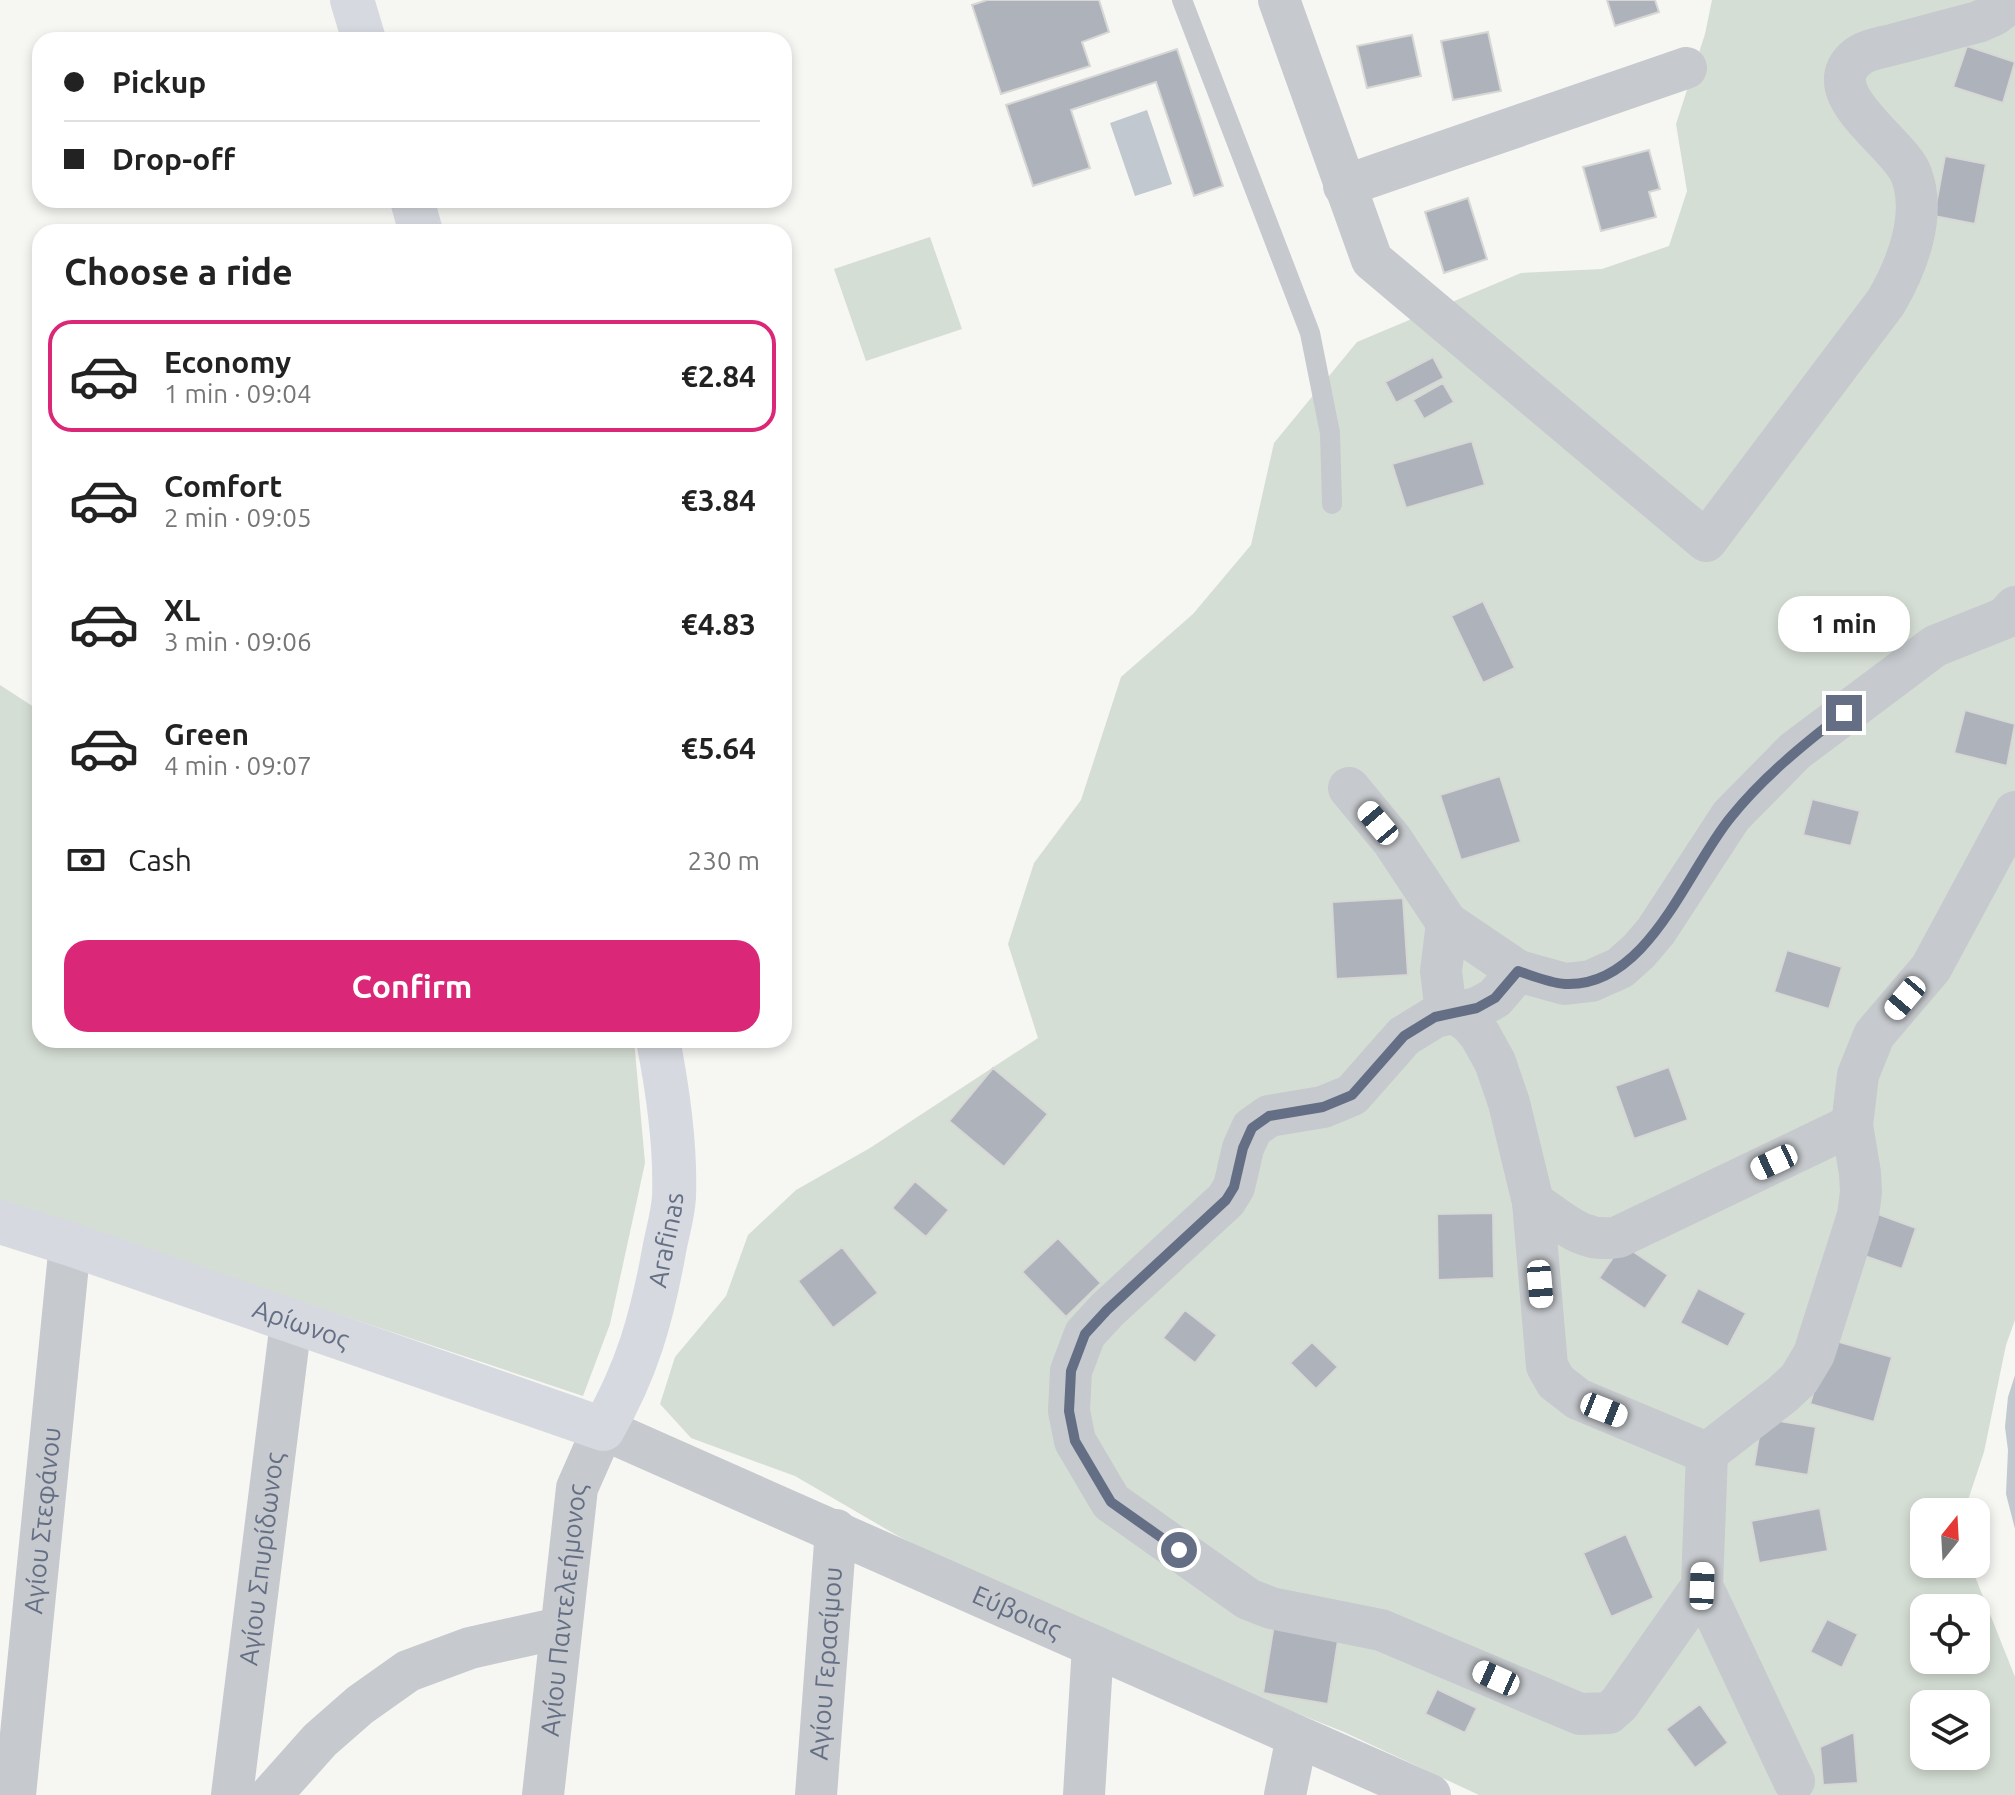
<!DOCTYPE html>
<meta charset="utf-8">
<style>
:root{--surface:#fff;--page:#f2f2f2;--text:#222;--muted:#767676;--line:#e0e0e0;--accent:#db2777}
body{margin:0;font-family:Ubuntu,sans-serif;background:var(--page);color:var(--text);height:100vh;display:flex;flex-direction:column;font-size:30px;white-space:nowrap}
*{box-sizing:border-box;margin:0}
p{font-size:26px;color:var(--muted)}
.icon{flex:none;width:44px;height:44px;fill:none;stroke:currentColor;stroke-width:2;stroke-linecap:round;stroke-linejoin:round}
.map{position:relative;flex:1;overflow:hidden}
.drawer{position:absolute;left:32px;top:224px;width:760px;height:824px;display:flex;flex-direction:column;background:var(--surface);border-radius:24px;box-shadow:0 4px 12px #0003}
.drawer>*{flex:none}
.banner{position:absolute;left:32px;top:32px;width:760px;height:176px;border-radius:24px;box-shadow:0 4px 12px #0003;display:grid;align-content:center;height:176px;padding:0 32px;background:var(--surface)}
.needle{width:52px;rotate:18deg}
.tools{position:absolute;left:1910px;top:1498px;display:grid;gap:16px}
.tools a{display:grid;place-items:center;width:80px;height:80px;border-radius:16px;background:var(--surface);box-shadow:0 4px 12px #0003;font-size:40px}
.end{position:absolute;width:36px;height:36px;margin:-18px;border:10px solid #646f85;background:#fff;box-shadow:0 0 0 4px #fff}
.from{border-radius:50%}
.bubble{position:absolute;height:56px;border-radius:24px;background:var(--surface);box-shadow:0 4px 12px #0003;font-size:26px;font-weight:700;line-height:56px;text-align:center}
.car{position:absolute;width:24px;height:48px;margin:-24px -12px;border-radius:10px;box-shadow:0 0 6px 2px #0007;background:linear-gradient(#fff 24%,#345 0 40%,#fff 0 76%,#345 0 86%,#fff 0)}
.banner b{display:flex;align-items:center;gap:28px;height:76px;font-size:30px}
.banner b+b{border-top:2px solid var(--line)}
.banner i{width:20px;height:20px;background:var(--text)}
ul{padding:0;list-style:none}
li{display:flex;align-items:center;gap:24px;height:112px;margin:0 16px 12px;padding:0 16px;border:4px solid transparent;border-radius:24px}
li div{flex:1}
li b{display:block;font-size:30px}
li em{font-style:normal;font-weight:700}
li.active{border-color:var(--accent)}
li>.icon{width:72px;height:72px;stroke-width:1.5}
h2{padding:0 32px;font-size:36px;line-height:96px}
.pay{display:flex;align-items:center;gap:20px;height:88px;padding:0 32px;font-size:30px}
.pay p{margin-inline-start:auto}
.button{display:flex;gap:16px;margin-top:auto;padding:16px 32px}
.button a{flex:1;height:92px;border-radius:24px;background:var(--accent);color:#fff;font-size:32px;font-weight:700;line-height:92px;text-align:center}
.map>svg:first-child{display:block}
.green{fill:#d5ded4;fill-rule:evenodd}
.water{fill:#c1c8cf}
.building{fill:#aeb3bb;stroke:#d7d8d5;stroke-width:2}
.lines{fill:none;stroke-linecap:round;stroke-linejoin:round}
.lane{stroke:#c6c9cd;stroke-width:20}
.street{stroke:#c6c9cd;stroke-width:42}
.secondary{stroke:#d6d9df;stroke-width:44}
.route{stroke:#646f85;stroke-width:10}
.labels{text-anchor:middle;stroke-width:8;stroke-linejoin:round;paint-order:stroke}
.street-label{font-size:26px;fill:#646f85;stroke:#fff}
</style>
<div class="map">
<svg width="2015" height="1795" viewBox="0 0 2015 1795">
<rect width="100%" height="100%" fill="#f6f6f3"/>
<path class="green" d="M 1712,0 L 2015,0 L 2015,1320 L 2006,1345 L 1984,1452 L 1964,1512 L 1924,1512 L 1924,1564 L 1970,1564 L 2015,1677 L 2015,1795 L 1479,1795 L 1344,1732 L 1129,1646 L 1014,1594 L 898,1536 L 795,1476 L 691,1438 L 660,1404 L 675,1357 L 726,1296 L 748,1235 L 796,1190 L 870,1148 L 1038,1038 L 1008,944 L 1034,863 L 1081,800 L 1121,677 L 1193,614 L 1251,545 L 1274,443 L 1357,342 L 1521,273 L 1602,269 L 1669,246 L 1687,191 L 1676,124 L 1705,34 ZM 1924,1608 L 1976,1608 L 1976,1660 L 1924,1660 ZM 1924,1704 L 1976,1704 L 1976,1756 L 1924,1756 Z
M 930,237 L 962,329 L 866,361 L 834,269 Z
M 0,685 L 40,711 L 40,1040 L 634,1040 L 645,1163 L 610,1324 L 583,1396 L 0,1201 Z"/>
<path class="water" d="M 1147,110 L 1172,184 L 1135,196 L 1110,123 Z
M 2015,1375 L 2015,1529 L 2006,1494 L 2008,1450 L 2005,1427 L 2008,1397 Z"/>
<path class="building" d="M 987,0 L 1099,0 L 1109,32 L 1082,42 L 1090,66 L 1001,94 L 972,5 Z
M 1607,0 L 1655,0 L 1659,12 L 1615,26 Z
M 1488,32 L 1501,91 L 1453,100 L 1441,41 Z
M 1412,35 L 1421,76 L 1367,88 L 1357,46 Z
M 1967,46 L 2015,62 L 2003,103 L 1953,87 Z
M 1177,49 L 1223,186 L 1194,196 L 1156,82 L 1071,110 L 1090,168 L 1033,186 L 1006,105 Z
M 1649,150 L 1660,189 L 1649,192 L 1656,217 L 1601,231 L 1583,167 Z
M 1945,156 L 1986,164 L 1975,224 L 1934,216 Z
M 1468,198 L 1487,259 L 1444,273 L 1425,212 Z
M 1433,357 L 1444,378 L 1396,403 L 1385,382 Z
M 1443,383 L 1454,402 L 1424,419 L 1413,400 Z
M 1472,441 L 1485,485 L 1406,508 L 1392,464 Z
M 1483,601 L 1515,668 L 1483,683 L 1451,616 Z
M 1965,710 L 2015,724 L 2007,766 L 1954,753 Z
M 1500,776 L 1521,842 L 1461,860 L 1440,795 Z
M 1812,799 L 1860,811 L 1851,846 L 1803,835 Z
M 1403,898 L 1408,975 L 1336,979 L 1332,902 Z
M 1787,950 L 1842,967 L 1829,1009 L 1774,992 Z
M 1669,1067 L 1688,1120 L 1634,1139 L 1615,1086 Z
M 993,1068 L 1048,1114 L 1004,1167 L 949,1121 Z
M 915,1181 L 949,1210 L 926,1237 L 892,1208 Z
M 1867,1210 L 1916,1228 L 1902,1269 L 1853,1252 Z
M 1493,1213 L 1494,1278 L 1438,1280 L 1437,1214 Z
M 1058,1238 L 1101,1283 L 1066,1317 L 1022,1272 Z
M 1622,1244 L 1668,1275 L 1645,1309 L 1599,1278 Z
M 842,1247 L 878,1293 L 833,1328 L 798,1281 Z
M 1698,1288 L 1746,1313 L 1728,1347 L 1680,1323 Z
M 1185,1310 L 1217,1335 L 1195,1363 L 1163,1338 Z
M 1829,1339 L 1892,1357 L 1874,1422 L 1810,1404 Z
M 1312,1342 L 1338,1367 L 1316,1389 L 1290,1363 Z
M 1762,1418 L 1816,1427 L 1808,1475 L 1754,1466 Z
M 1820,1508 L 1828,1551 L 1759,1563 L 1751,1521 Z
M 1626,1534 L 1654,1598 L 1611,1617 L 1583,1553 Z
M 1275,1618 L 1340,1628 L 1328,1704 L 1263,1693 Z
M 1827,1619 L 1858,1634 L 1842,1668 L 1810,1652 Z
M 1437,1689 L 1477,1708 L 1465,1733 L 1425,1714 Z
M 1700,1704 L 1728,1743 L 1695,1768 L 1666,1729 Z
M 1854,1732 L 1858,1783 L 1823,1785 L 1820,1747 Z"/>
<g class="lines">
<path class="lane" d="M 1182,0 L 1310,333 L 1330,433 L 1332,504"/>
<g class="street">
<path d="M 1279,0 L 1372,260 L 1706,541 L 1886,302 C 1907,266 1927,215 1911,174 C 1899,142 1810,90 1860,55 C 1869,49 1885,47 1895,44 C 1923,37 1950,29 1978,22 L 1994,15 L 2014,0"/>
<path d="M 1344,186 L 1686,68"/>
<path d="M 1349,788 L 1392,840 L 1447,923 L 1441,971 L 1444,996 L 1455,1013 L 1470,1023 L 1480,1035 L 1495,1062 L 1509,1103 L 1533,1202 L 1547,1366 L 1556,1382 L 1578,1399 L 1707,1453 L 1702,1586 L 1794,1781"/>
<path d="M 1447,923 L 1518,971"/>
<path d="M 1533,1202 C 1562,1221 1582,1244 1618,1237 L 1852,1125"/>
<path d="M 1707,1453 L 1783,1394 L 1799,1379 L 1814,1354 L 1858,1215 L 1861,1192 L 1860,1173 L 1852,1125 L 1858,1075 L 1874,1035 L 1931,968 L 2015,812"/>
<path d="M 1702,1586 L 1619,1704 L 1609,1713 L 1580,1714 L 1381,1630 L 1271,1608 L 1248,1599 L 1111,1502 L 1075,1441 L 1069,1411 L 1071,1371 L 1085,1334 L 1107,1310 L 1226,1200 L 1234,1187 L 1243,1148 L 1252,1128 L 1269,1116 L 1323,1107 L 1352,1095 L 1404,1036 L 1435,1017 L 1477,1008 L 1495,998 L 1518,971 L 1565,984 L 1591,981 L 1620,968 L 1639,951 L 1656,931 L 1731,816 L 1795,751 L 1935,646 L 2005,618 L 2015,607"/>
<path id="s1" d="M 15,1795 L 70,1244"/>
<path id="s2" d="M 232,1795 L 291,1322"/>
<path d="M 271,1795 L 320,1740 L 360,1705 L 408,1671 L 470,1648 L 560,1628"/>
<path id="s3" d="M 543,1795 L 577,1488 L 603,1429 L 1430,1795"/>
<path id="s4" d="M 816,1795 L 836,1530"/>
<path d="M 1084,1795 L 1093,1646"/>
<path d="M 1285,1795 L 1297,1737"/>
</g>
<g class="secondary">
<path d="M 352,0 L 364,40"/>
<path d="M 412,200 L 421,232"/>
<path id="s5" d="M 0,1222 L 70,1244 L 603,1429 C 637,1371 652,1317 664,1251 C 667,1234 673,1215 674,1197 C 676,1145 668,1091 658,1040"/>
</g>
</g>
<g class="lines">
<path class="route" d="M 1179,1550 L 1111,1502 L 1075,1441 L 1069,1411 L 1071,1371 L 1085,1334 L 1107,1310 L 1226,1200 L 1234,1187 L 1243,1148 L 1252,1128 L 1269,1116 L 1323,1107 L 1352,1095 L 1404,1036 L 1435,1017 L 1477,1008 L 1495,998 L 1518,971 C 1533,976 1550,983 1565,984 C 1648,988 1687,870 1731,817 C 1763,777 1804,744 1844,713"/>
</g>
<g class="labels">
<g class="street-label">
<text dy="9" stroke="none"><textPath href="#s5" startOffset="838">Arafinas</textPath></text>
<text dy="9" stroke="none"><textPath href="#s5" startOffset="318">Αρίωνος</textPath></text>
<text dy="9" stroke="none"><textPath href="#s1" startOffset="276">Αγίου Στεφάνου</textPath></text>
<text dy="9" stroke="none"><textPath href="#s2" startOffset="238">Αγίου Σπυρίδωνος</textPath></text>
<text dy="9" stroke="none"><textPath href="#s3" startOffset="186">Αγίου Παντελεήμονος</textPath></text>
<text dy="9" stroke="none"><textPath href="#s3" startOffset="826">Εύβοιας</textPath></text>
<text dy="9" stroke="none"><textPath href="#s4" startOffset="132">Αγίου Γερασίμου</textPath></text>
</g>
</g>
</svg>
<div class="tools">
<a><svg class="needle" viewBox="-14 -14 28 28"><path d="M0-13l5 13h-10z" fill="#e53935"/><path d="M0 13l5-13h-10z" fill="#767676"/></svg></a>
<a><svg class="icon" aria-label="locate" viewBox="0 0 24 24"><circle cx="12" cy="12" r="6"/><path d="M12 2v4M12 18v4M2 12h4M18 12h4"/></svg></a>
<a><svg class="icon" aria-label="layers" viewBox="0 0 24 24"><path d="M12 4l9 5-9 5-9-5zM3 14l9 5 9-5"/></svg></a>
</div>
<i class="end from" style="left:1179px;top:1550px"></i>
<i class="end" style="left:1844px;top:713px"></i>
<div class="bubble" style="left:1778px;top:596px;width:132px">1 min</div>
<i class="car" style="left:1378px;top:823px;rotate:320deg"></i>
<i class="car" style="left:1905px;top:998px;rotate:220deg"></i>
<i class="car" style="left:1774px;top:1162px;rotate:245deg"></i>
<i class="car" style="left:1540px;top:1284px;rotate:175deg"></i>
<i class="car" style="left:1604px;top:1410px;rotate:112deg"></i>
<i class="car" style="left:1702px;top:1586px;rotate:2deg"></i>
<i class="car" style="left:1496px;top:1678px;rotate:294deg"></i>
<div class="banner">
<b><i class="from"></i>Pickup</b>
<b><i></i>Drop-off</b>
</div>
<section class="drawer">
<h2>Choose a ride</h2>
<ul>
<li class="active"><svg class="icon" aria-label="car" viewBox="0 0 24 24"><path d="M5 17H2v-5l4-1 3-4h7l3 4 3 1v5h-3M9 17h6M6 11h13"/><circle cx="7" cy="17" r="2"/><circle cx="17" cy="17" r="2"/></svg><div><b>Economy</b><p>1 min · 09:04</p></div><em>€2.84</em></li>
<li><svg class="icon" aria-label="car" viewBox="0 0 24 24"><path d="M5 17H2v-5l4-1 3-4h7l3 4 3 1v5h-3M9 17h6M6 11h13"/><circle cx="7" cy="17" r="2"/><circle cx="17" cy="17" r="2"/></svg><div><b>Comfort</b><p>2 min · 09:05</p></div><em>€3.84</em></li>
<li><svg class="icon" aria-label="car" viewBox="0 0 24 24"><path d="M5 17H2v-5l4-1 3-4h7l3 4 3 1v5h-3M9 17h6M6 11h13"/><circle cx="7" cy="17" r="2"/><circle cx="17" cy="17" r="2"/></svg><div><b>XL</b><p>3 min · 09:06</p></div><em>€4.83</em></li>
<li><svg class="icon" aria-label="car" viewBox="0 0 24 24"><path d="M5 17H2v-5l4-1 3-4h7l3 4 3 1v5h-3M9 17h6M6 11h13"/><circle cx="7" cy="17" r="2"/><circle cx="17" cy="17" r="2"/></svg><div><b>Green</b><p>4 min · 09:07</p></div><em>€5.64</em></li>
</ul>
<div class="pay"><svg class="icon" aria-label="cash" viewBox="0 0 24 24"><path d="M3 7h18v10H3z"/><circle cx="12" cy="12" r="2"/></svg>Cash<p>230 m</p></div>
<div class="button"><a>Confirm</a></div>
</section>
</div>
